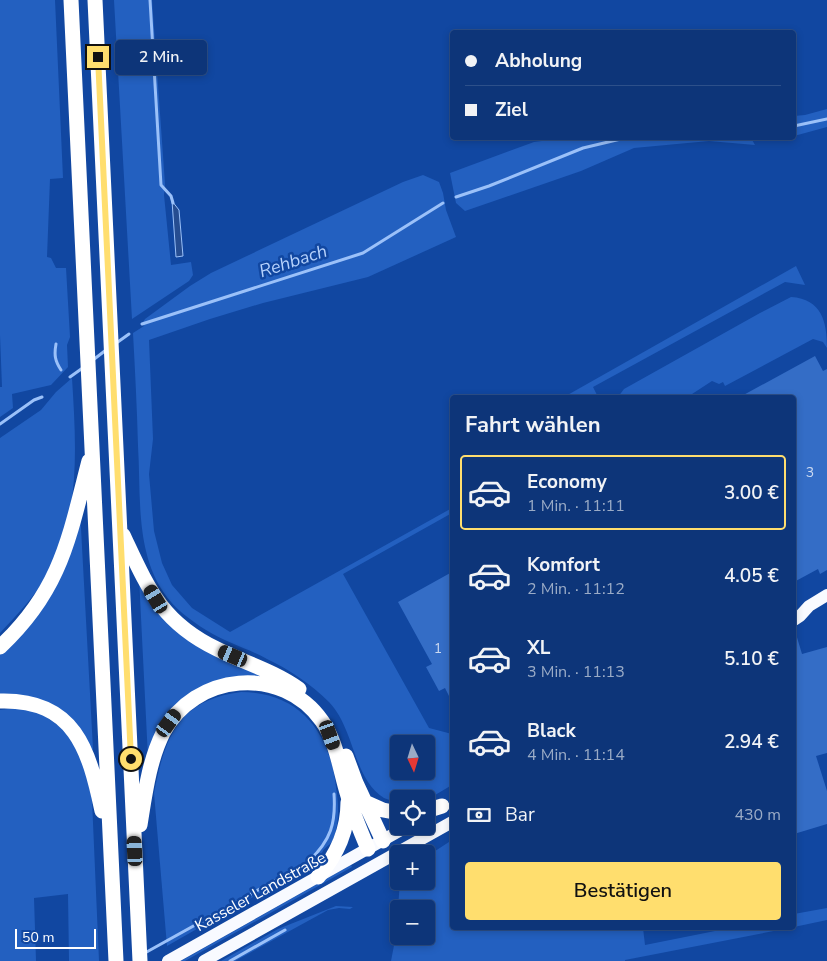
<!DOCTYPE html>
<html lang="de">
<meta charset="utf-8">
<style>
:root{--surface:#0d3579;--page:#1b4080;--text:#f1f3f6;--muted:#9aabc6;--line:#2d508a;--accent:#ffde6e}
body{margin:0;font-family:"Nunito Sans",sans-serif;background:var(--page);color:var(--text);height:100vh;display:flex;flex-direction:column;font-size:19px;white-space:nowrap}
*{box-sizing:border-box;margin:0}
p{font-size:16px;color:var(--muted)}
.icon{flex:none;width:28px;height:28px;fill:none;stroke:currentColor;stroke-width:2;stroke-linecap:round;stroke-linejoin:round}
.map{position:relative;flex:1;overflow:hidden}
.sheet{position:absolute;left:450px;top:395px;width:346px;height:535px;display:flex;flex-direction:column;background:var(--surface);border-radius:5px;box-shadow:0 2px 8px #0003,0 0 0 1px var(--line)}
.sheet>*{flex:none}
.guide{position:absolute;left:450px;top:30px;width:346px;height:110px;border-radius:5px;box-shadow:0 2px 8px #0003,0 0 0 1px var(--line);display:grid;align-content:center;height:110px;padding:0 15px;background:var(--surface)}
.needle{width:32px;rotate:176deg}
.buttons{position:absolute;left:390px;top:735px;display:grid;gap:10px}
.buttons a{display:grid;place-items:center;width:45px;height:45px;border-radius:5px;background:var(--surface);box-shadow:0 2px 8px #0003,0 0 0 1px var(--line);font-size:25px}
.scale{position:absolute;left:15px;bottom:12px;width:81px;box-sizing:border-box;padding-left:5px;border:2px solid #fff;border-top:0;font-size:14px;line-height:18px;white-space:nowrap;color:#fff;-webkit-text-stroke:4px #1147a1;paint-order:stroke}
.end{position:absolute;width:22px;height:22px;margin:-11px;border:6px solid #ffde6e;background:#111;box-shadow:0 0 0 2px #111}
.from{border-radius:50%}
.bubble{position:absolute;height:35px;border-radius:5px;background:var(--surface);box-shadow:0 2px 8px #0003,0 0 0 1px var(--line);font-size:16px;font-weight:600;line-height:35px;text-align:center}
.car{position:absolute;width:15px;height:30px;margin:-15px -8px;border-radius:6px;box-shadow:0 0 4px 1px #0007;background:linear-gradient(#222 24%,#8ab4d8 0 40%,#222 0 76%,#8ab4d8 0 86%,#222 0)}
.guide b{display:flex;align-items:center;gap:18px;height:48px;font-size:19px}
.guide b+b{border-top:1px solid var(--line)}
.guide i{width:12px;height:12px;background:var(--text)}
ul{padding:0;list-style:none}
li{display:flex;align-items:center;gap:15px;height:75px;margin:0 10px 8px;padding:0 5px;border:2px solid transparent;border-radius:5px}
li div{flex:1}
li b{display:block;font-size:19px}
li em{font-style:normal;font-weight:600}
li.active{border-color:var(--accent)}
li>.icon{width:45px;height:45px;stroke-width:1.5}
h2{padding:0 15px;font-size:22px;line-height:60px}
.pay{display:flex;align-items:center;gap:12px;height:55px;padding:0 15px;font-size:19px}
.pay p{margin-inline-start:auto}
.button{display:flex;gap:10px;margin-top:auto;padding:10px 15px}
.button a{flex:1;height:58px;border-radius:5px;background:var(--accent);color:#111;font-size:20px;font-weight:600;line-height:58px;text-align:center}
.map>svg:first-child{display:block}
.green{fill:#2360c0;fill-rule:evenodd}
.water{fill:#264d91;stroke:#9bc1f9}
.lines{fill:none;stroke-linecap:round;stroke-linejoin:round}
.stream{stroke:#9bc1f9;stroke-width:3}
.building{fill:#346dc6}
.primary{stroke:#f8faff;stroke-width:12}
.highway{stroke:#fff;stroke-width:15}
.route{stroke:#ffde6e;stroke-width:6}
.labels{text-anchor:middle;stroke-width:5;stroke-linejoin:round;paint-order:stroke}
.number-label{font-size:14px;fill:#ccdaf1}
.street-label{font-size:16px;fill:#fff;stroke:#1147a1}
.water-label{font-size:18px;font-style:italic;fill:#b6d2fc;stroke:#1147a1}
</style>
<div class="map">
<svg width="827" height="961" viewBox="0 0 827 961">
<rect width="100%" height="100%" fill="#1147a1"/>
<path class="green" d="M 0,0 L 55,0 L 63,178 L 50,179 L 47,257 L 51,258 L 56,268 L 66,268 L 70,337 L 67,345 L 68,367 L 51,385 L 12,394 L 13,408 L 0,417 L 0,387 L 2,387 L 0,335 Z
M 114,0 L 152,0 L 165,184 L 164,195 L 171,265 L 191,262 L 193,275 L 189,281 L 132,319 Z
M 827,109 L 827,127 L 794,136 L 794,116 L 805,115 Z
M 565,138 L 751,138 L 755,145 L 709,141 L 634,148 L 581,171 L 465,211 L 456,203 L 450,173 L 534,142 Z
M 423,175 L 439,182 L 443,193 L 446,210 L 456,237 L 368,277 L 263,303 L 210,319 L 149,340 L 153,439 L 149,474 L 154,531 L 162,563 L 172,585 L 192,608 L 230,632 L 452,508 L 452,513 L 343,574 L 429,728 L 452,734 L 452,785 L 430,798 L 399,799 L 399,803 C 394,801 388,800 384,798 C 353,779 355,729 329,702 C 311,684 290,670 267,659 C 247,648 225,642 206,630 C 190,620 174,608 164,593 C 135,551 141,493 138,446 C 137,408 135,370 133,333 L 144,326 L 142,324 L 145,319 L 190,286 L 211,273 L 403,182 ZM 399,744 L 426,744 L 426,771 L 399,771 Z
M 796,266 L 805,285 L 785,282 L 593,387 L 598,397 L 564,397 Z
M 791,297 C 822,299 827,322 827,348 L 823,342 L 813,339 L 725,386 L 723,382 L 719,384 L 712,381 L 689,396 L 665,396 L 664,398 L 618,397 L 624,389 L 760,313 Z
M 72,378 C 76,444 82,522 44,580 C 32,599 16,616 0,633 L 0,438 L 41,410 L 56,392 Z
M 80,510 L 93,749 L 91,751 L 81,732 L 0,696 L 0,651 L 16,635 Z
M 139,577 L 155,606 L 277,679 L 213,682 L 148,758 Z
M 241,692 C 299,692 330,732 336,787 C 338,800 339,812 337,825 C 336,829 335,836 333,840 C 328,848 322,847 321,858 L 167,946 L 154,793 C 165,737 178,700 241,692 Z
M 8,709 L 22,709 L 40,713 L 68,732 L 83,757 L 92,800 L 99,961 L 69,961 L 68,894 L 34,898 L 36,961 L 0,961 L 0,710 Z
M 452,840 L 452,928 L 643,928 L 645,945 L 730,928 L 789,928 L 625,960 L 625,961 L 391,961 L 396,935 L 400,881 L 426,881 L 426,857 ZM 399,909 L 426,909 L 426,936 L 399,936 Z
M 351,865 L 352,867 L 185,961 L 181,961 Z
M 336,906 L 353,907 L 350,909 L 339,908 L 328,910 L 235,961 L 221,961 L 278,929 Z
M 827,908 L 827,920 L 794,927 L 794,914 Z"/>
<path class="water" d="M 172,201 L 179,210 L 183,256 L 176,257 Z"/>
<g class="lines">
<path class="stream" d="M 150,0 L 161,185 L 171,196 L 173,203
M 794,126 L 827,119
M 456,197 L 489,186 L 583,148 L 625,138
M 142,324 L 363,253 L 443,203
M 56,344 C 54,355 55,361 61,370
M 115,344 L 129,334
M 93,360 L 106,350
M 70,377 L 84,367
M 0,424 L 34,400 L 42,397
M 309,861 C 331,840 336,823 334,794
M 143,954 L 296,869
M 230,961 L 285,930"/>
</g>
<path class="building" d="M 815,356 L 823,371 L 827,369 L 827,570 L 820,574 L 818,569 L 794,582 L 794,398 L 738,398 Z
M 452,572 L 452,702 L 445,688 L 439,691 L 426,667 L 432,664 L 398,602 Z
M 794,634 L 796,634 L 802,654 L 827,647 L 827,753 L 816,756 L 827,791 L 827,824 L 794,834 Z"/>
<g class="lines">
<path class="primary" d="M 794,620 L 800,616 L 809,606 L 827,595
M 168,961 L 408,826
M 204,961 L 452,822"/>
<path class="highway" d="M 71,0 L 116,961
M 95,0 L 140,961
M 123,535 C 148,588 161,622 217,649 C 245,663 274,671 299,689
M 0,647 C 61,590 69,538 89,461
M 0,701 C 75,699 89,750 102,811
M 346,756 L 356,783 L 383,841
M 365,802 L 383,810 L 399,813
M 426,811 L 442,806
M 140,825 C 145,794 149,761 163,733 C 194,673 282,664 322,721 C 337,742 340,771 348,796 C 353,814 361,832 368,849
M 318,877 C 337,855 348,831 348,802"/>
</g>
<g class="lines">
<path class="route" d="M 98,57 L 131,759"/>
</g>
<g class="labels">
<g class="number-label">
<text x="810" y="477">3</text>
<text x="438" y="653">1</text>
</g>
<g class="street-label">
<text transform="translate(260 891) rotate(-29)" y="6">Kasseler Landstraße</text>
</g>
<g class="water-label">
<text transform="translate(293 261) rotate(-18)" y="6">Rehbach</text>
</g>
</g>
</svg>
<div class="buttons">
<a><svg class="needle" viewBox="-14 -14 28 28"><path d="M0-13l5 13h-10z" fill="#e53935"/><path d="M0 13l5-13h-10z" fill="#9aabc6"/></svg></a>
<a><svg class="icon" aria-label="locate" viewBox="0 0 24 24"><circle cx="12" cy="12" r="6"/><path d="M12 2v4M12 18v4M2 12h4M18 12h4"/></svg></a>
<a>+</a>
<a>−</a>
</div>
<div class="scale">50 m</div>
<i class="end from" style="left:131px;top:759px"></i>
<i class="end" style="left:98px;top:57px"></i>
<div class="bubble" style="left:115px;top:40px;width:92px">2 Min.</div>
<i class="car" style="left:156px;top:599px;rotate:329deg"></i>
<i class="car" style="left:233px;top:656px;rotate:293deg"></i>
<i class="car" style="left:169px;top:723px;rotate:36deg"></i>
<i class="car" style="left:330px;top:735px;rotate:160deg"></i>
<i class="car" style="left:135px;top:851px;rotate:357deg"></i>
<div class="guide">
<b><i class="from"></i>Abholung</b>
<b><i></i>Ziel</b>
</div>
<section class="sheet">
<h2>Fahrt wählen</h2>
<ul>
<li class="active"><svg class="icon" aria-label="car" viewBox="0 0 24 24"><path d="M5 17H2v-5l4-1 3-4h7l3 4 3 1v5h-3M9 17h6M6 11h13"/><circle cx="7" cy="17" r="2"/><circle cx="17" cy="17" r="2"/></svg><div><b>Economy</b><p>1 Min. · 11:11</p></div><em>3.00 €</em></li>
<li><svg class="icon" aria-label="car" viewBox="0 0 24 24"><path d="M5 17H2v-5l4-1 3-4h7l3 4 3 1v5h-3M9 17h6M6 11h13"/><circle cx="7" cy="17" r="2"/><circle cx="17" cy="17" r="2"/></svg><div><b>Komfort</b><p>2 Min. · 11:12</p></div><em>4.05 €</em></li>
<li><svg class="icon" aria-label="car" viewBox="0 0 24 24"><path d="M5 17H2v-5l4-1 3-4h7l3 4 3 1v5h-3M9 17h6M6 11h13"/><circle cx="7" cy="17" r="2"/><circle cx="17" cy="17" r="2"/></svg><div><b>XL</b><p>3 Min. · 11:13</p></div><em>5.10 €</em></li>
<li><svg class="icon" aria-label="car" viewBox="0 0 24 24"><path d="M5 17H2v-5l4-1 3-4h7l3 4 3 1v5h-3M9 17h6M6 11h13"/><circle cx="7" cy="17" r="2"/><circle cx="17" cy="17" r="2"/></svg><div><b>Black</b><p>4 Min. · 11:14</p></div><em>2.94 €</em></li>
</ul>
<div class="pay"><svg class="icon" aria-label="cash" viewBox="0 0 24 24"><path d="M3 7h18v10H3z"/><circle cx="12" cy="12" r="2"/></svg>Bar<p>430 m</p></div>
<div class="button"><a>Bestätigen</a></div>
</section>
</div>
